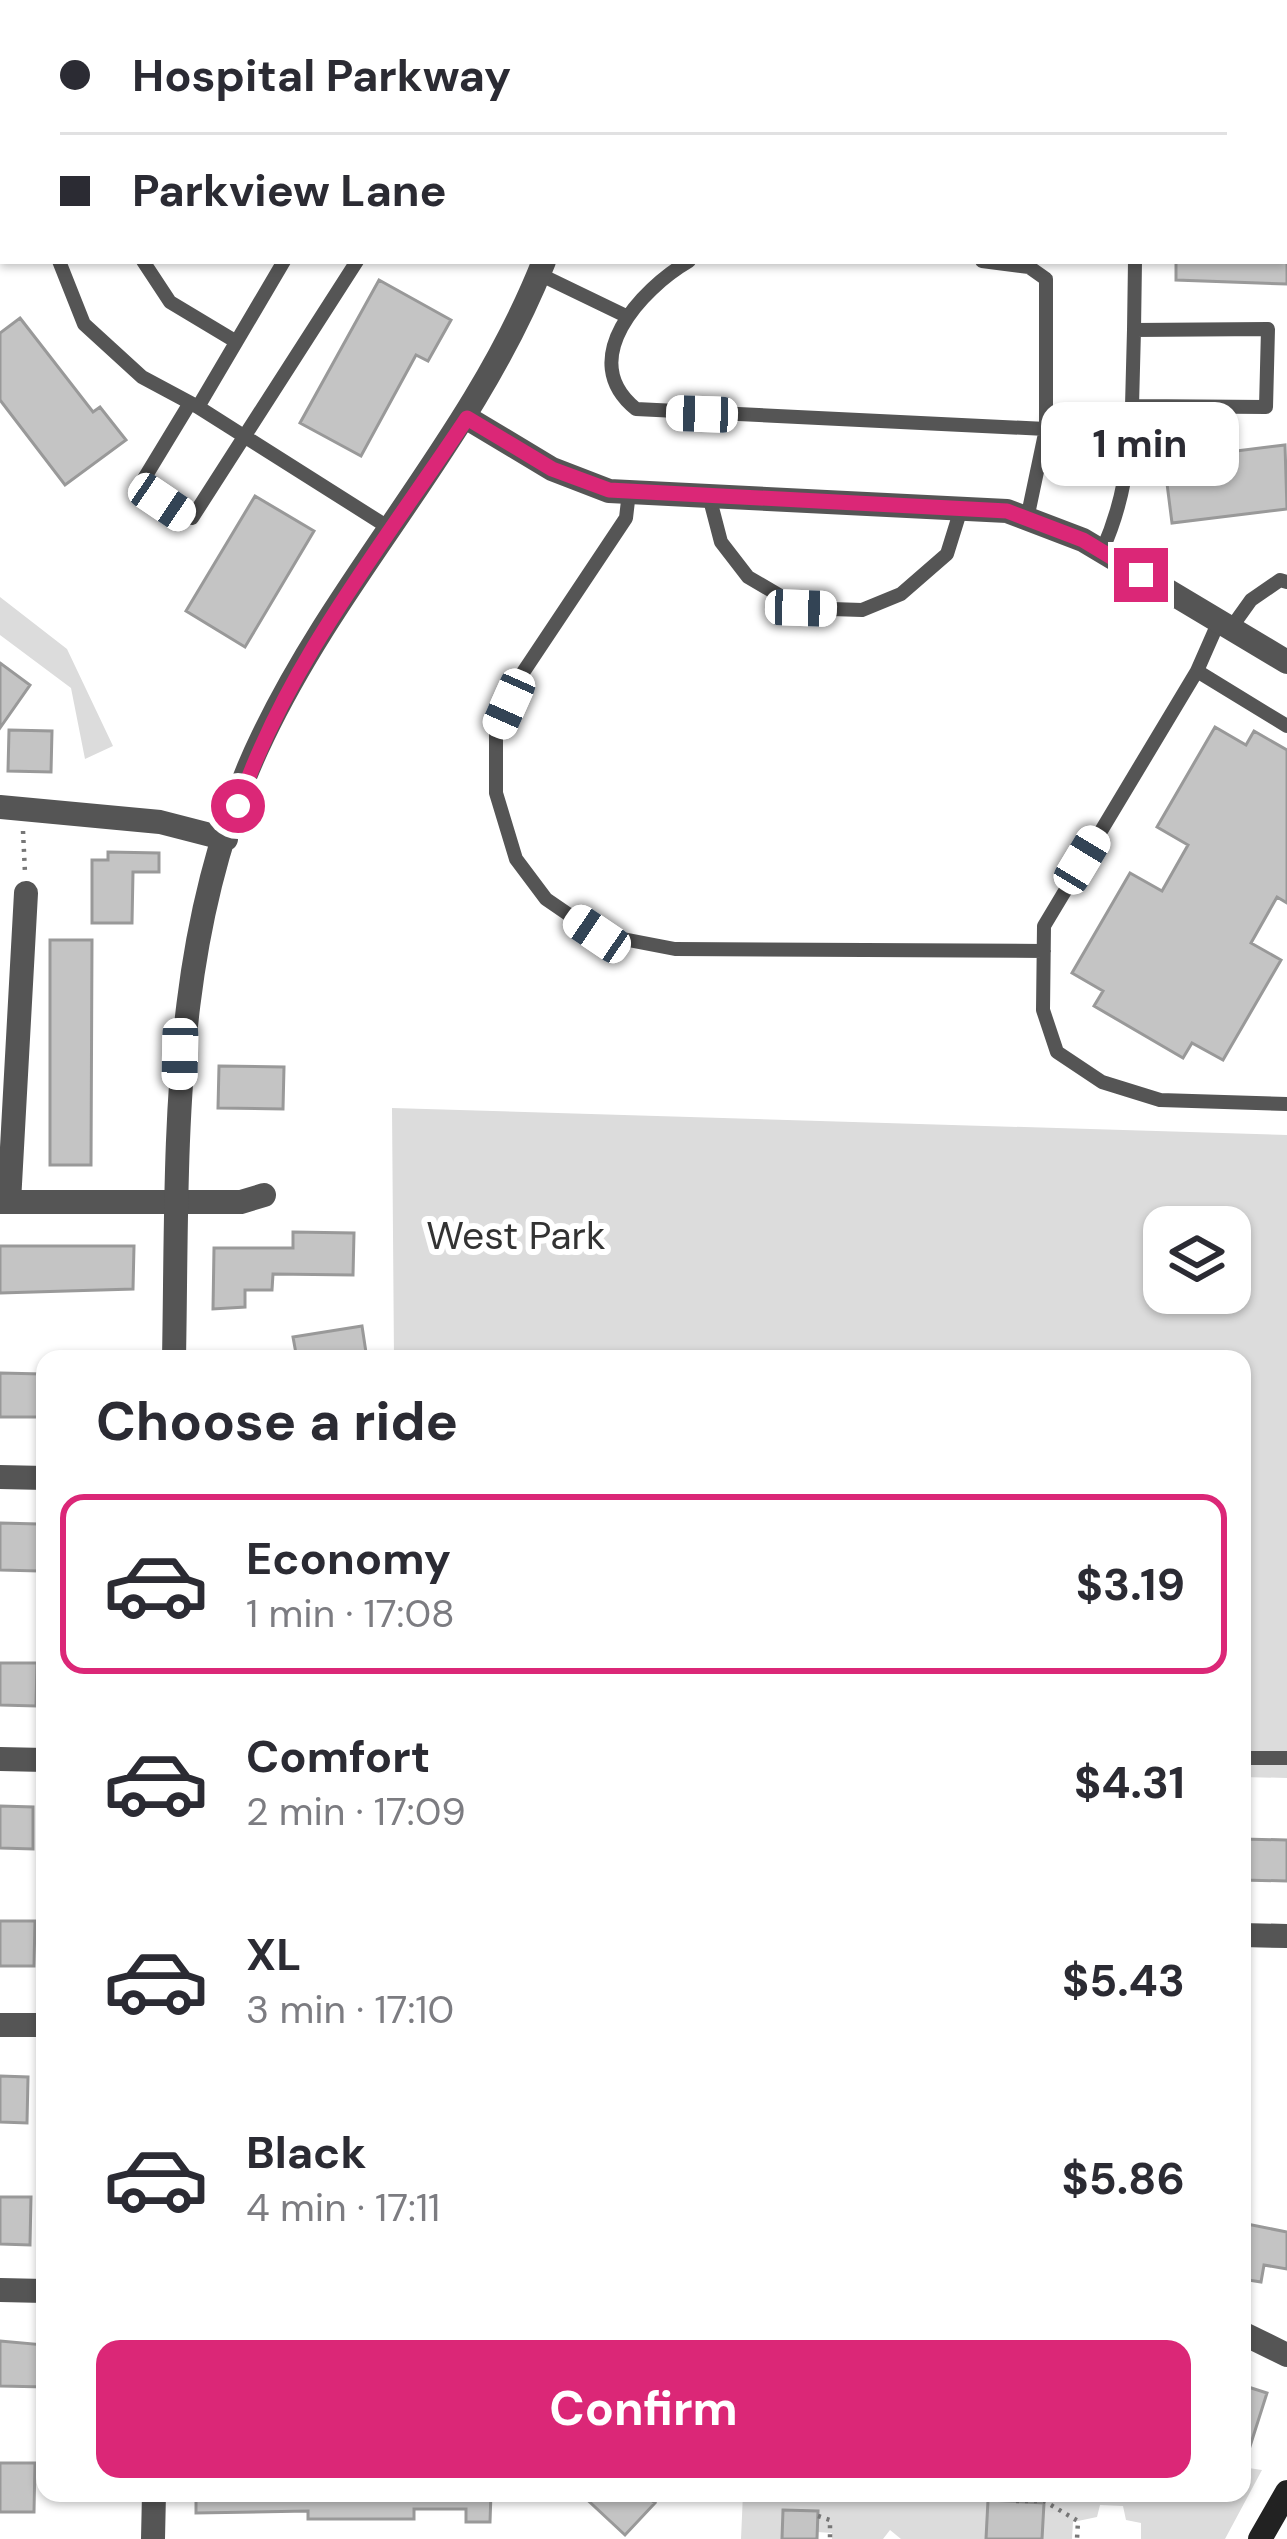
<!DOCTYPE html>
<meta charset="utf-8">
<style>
:root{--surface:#fff;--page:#f7f7f7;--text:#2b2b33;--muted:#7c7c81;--line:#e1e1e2;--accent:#db2777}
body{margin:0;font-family:"DM Sans",sans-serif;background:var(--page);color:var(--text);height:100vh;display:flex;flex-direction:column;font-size:45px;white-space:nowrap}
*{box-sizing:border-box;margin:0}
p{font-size:39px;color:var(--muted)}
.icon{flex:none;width:66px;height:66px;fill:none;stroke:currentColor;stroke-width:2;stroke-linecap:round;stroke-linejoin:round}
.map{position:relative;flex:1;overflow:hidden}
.sheet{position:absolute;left:36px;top:1350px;width:1215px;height:1152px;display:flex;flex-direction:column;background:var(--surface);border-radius:24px;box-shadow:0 3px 9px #0004}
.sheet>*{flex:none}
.hud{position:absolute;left:0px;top:0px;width:1287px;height:264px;box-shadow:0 3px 9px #0004;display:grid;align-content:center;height:264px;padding:0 60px;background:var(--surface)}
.controls{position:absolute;left:1143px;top:1206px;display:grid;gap:24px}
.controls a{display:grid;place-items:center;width:108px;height:108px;border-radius:24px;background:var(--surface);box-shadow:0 3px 9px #0004;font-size:60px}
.end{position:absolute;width:54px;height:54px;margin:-27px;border:15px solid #db2777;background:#fff;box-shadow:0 0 0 6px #fff}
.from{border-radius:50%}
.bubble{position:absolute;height:84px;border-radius:24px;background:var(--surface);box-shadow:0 3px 9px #0004;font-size:39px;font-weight:700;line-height:84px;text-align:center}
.car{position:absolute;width:36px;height:72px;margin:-36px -18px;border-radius:15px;box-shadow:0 0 9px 3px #0007;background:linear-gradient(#fff 24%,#345 0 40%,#fff 0 76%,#345 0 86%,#fff 0)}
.hud b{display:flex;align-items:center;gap:42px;height:114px;font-size:45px}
.hud b+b{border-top:3px solid var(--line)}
.hud i{width:30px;height:30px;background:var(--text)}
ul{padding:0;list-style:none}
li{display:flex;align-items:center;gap:36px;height:180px;margin:0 24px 18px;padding:0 36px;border:6px solid transparent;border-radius:24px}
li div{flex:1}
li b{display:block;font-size:45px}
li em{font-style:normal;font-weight:700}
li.on{border-color:var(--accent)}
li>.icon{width:108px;height:108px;stroke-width:1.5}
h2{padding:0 60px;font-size:54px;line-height:144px}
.action{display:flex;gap:24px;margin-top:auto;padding:24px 60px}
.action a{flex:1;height:138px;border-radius:24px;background:var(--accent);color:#fff;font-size:48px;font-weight:700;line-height:138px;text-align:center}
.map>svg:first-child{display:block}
.green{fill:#dcdcdc;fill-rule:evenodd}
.building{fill:#c4c4c4;stroke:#999;stroke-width:3}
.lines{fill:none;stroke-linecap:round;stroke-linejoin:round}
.path{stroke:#777;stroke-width:4.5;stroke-dasharray:3 6;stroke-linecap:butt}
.service{stroke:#555;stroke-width:14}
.minor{stroke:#555;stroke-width:24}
.tertiary{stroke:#555;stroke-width:24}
.secondary{stroke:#222;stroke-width:24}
.route{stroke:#db2777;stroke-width:15}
.labels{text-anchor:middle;stroke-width:12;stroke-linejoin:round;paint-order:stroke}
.park-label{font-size:39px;fill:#333;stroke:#fff}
</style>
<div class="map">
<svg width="1287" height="2539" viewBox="0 0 1287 2539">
<rect width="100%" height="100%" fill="#fff"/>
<path class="green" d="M 0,597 L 67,649 L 113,746 L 85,759 L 71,688 L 0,635 Z
M 392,1108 L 1287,1135 L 1287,1778 L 1242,1777 L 1242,1359 L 394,1359 ZM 1164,1227 L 1230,1227 L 1230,1293 L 1164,1293 Z
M 1242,2467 L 1262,2470 L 1225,2539 L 1141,2539 L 1141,2523 L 1126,2520 L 1123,2506 L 1100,2505 L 1097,2517 L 1073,2522 L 1072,2539 L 1042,2539 L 1044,2503 L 989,2500 L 986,2539 L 901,2539 L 890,2530 L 883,2539 L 832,2539 L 832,2533 L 817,2532 L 818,2511 L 784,2510 L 782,2539 L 741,2539 L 743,2493 L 1242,2493 Z"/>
<path class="building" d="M 1176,261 L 1287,261 L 1287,284 L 1176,280 Z
M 379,280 L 451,320 L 428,361 L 416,355 L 361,456 L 300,423 Z
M 20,318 L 93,412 L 100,407 L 126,440 L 65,485 L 0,400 L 0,333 Z
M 1285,445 L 1287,509 L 1172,523 L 1164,460 Z
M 255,496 L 314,531 L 245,647 L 186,611 Z
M 0,663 L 30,685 L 0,728 Z
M 1215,727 L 1246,745 L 1254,731 L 1287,750 L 1287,903 L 1277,897 L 1251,943 L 1281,960 L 1223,1060 L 1192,1043 L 1183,1058 L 1094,1006 L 1103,991 L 1072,973 L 1130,873 L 1162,891 L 1188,845 L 1157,827 Z
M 9,730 L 52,731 L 51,772 L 8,771 Z
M 108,852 L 159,853 L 159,872 L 133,872 L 132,923 L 92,923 L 92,860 L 108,860 Z
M 50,940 L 92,940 L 91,1165 L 50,1165 Z
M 219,1066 L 284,1067 L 283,1109 L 218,1108 Z
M 293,1232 L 354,1233 L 353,1275 L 273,1274 L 272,1290 L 245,1290 L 245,1307 L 213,1309 L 214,1248 L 293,1248 Z
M 0,1246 L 134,1246 L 133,1289 L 0,1293 Z
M 362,1326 L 367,1359 L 297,1359 L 293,1337 Z
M 0,1373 L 42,1374 L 41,1417 L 0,1417 Z
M 0,1523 L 38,1524 L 38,1571 L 0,1570 Z
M 0,1663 L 37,1663 L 36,1706 L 0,1705 Z
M 0,1806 L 33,1807 L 33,1849 L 0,1848 Z
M 1242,1839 L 1287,1840 L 1287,1881 L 1242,1880 Z
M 0,1921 L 35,1921 L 34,1966 L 0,1966 Z
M 0,2076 L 28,2077 L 27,2123 L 0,2122 Z
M 0,2197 L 31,2197 L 30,2245 L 0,2244 Z
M 1247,2224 L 1287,2232 L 1287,2269 L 1264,2265 L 1261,2282 L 1242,2279 Z
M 0,2341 L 45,2345 L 45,2387 L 0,2386 Z
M 1242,2385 L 1267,2393 L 1246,2459 L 1242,2459 Z
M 0,2463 L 35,2463 L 34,2512 L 0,2512 Z
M 196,2493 L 491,2493 L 490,2522 L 466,2522 L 466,2509 L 414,2509 L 414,2519 L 308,2519 L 308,2511 L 196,2513 Z
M 580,2493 L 643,2493 L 655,2503 L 625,2535 Z
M 988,2500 L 1044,2503 L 1042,2539 L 986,2539 Z
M 783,2510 L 818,2511 L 817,2539 L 782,2539 Z"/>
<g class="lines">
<path class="path" d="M 23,831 L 25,873
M 1016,2501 L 1044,2501 L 1078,2521 L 1077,2539
M 818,2516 L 830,2520 L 830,2539"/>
<path class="service" d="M 28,3 L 29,0
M 373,3 L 373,0
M 768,3 L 768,0
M 1200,3 L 1200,0
M 1263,3 L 1263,0
M 1284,171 L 1287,171
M 59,261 L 84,324 L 142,377 L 198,407 L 284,261
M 143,261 L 170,302 L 235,341
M 689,261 C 641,289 575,360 636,409 L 1046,429 L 1046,279 L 1029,267 L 982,261
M 539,274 L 626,316
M 1134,330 L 1135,261
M 190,403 L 139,487 L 192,518 L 357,261
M 198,407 L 391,529
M 629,492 L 626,518 L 522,674 L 496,733 L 496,793 L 516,859 L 546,899 L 597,934 L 675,949 L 1044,951
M 709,496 L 721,542 L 748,577 L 801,608 L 862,610 L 901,594 L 947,554 L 961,509
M 1027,519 L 1046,429
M 1102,551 C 1124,502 1129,459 1132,406 L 1266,407 L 1268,329 L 1134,330 L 1132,406
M 1219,621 L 1197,671 L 1044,926 L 1043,1010 L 1057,1052 L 1102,1082 L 1160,1100 L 1287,1104
M 1231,628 L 1251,600 L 1280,580 L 1287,582
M 1197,671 L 1287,726
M 1242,1758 L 1287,1758"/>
<path class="minor" d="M 467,418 L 552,469 L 609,491 L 1007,511 L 1083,540 L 1287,662
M 0,1202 L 241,1202 L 264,1195
M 9,1202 L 26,893
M 0,1477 L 45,1478
M 0,1759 L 45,1760
M 1242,1935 L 1287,1936
M 0,2025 L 45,2025
M 0,2290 L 45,2291
M 1242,2333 L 1287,2355"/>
<path class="tertiary" d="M 623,3 L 623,0
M 0,807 L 160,822 L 226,839
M 174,1359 C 178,1148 168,932 263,736 C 343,569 475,437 544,261
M 153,2539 L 154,2493"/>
<path class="secondary" d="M 1260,2539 L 1287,2492"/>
</g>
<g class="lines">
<path class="route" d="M 238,806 C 287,663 384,543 467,418 L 552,469 L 609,490 L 1007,511 L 1083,540 L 1141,575"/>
</g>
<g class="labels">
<g class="park-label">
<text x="516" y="1249">West Park</text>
</g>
</g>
</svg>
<div class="controls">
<a><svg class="icon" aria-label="layers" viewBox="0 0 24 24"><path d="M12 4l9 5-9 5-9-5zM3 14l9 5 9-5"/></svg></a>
</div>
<i class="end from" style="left:238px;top:806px"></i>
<i class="end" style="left:1141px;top:575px"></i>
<div class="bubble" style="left:1041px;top:402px;width:198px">1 min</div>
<i class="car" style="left:702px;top:414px;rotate:272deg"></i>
<i class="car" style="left:162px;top:502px;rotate:124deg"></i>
<i class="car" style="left:801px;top:608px;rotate:92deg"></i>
<i class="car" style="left:509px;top:704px;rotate:204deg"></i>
<i class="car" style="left:1082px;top:860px;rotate:31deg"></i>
<i class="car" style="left:597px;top:934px;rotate:304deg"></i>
<i class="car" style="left:180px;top:1054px;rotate:181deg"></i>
<div class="hud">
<b><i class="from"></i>Hospital Parkway</b>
<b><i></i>Parkview Lane</b>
</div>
<section class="sheet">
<h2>Choose a ride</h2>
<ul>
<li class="on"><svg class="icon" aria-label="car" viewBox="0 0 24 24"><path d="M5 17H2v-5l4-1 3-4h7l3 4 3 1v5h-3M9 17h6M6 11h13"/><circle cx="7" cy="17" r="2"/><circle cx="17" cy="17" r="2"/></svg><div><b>Economy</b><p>1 min · 17:08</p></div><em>$3.19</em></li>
<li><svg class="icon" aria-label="car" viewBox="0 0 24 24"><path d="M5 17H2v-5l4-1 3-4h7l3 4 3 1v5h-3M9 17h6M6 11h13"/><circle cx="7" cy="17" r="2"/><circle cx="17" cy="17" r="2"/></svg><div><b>Comfort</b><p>2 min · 17:09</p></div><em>$4.31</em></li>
<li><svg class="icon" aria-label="car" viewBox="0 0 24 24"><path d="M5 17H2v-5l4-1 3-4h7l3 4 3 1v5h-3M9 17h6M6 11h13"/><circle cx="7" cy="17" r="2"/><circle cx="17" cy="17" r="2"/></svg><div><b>XL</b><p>3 min · 17:10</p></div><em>$5.43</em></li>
<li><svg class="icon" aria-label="car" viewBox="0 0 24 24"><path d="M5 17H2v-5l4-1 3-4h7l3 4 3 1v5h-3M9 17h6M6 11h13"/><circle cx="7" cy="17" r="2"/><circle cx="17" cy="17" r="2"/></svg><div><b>Black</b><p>4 min · 17:11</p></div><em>$5.86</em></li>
</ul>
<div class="action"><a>Confirm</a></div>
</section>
</div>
